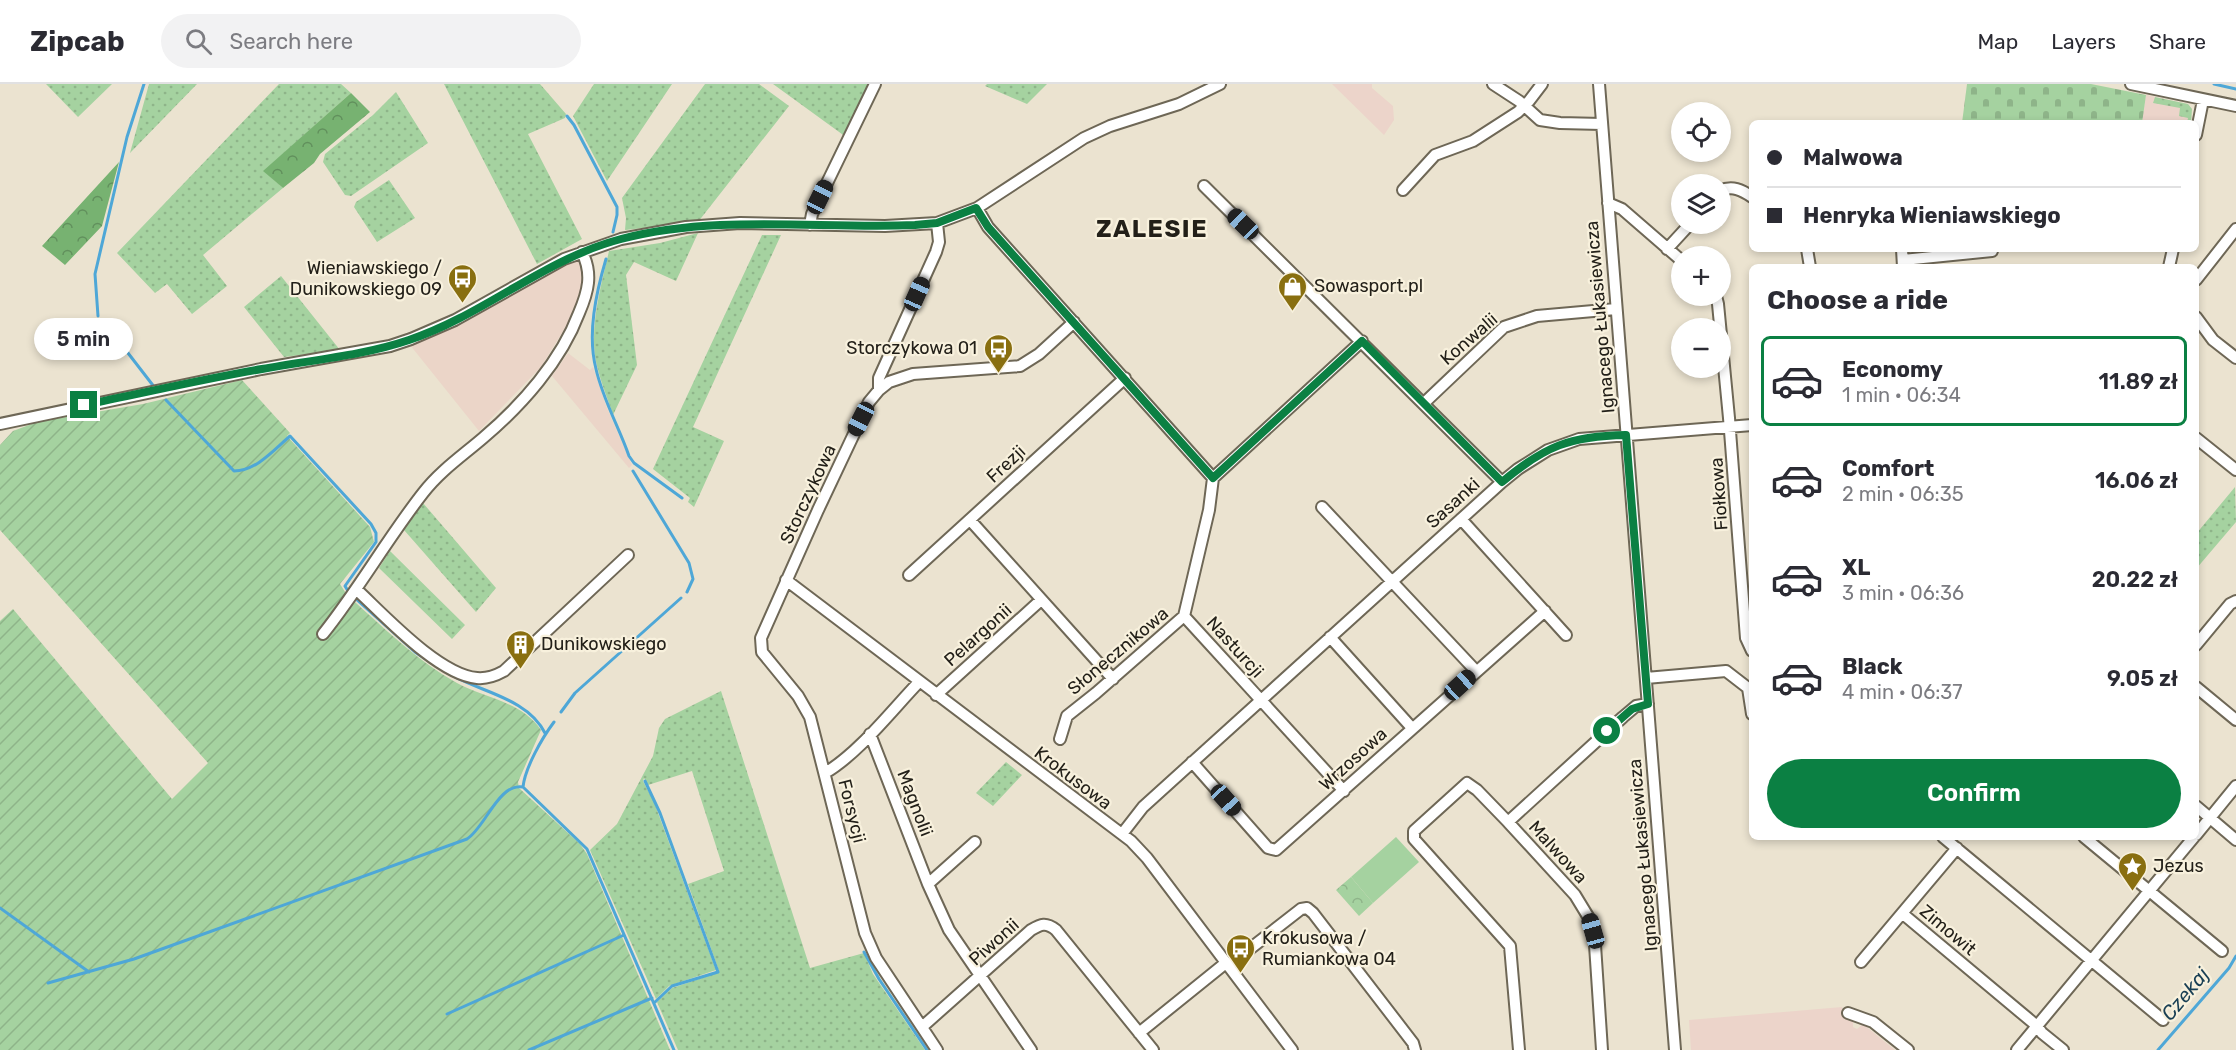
<!DOCTYPE html>
<meta charset="utf-8">
<style>
:root{--surface:#fff;--page:#f2f2f3;--text:#2b2b33;--muted:#7c7c81;--line:#e1e1e2;--accent:#0b8043}
body{margin:0;font-family:Rubik,sans-serif;background:var(--page);color:var(--text);height:100vh;display:flex;flex-direction:column;font-size:22px;white-space:nowrap}
*{box-sizing:border-box;margin:0}
p{font-size:20px;color:var(--muted)}
.icon{flex:none;width:33px;height:33px;fill:none;stroke:currentColor;stroke-width:2;stroke-linecap:round;stroke-linejoin:round}
.map{position:relative;flex:1;overflow:hidden}
.sheet{position:absolute;left:1749px;top:180px;width:450px;height:576px;display:flex;flex-direction:column;background:var(--surface);border-radius:9px;box-shadow:0 3px 9px #0003}
.sheet>*{flex:none}
.hud{position:absolute;left:1749px;top:36px;width:450px;height:132px;border-radius:9px;box-shadow:0 3px 9px #0003;display:grid;align-content:center;height:132px;padding:0 18px;background:var(--surface)}
.buttons{position:absolute;left:1671px;top:18px;display:grid;gap:12px}
.buttons a{display:grid;place-items:center;width:60px;height:60px;border-radius:50%;background:var(--surface);box-shadow:0 3px 9px #0003;font-size:30px}
.end{position:absolute;width:27px;height:27px;margin:-14px;border:8px solid #0b8043;background:#fff;box-shadow:0 0 0 3px #fff}
.from{border-radius:50%}
.bubble{position:absolute;height:42px;border-radius:21px;background:var(--surface);box-shadow:0 3px 9px #0003;font-size:20px;font-weight:600;line-height:42px;text-align:center}
.car{position:absolute;width:18px;height:36px;margin:-18px -9px;border-radius:8px;box-shadow:0 0 4px 2px #0007;background:linear-gradient(#222 24%,#8ab4d8 0 40%,#222 0 76%,#8ab4d8 0 86%,#222 0)}
.hud b{display:flex;align-items:center;gap:21px;height:57px;font-size:22px}
.hud b+b{border-top:2px solid var(--line)}
.hud i{width:15px;height:15px;background:var(--text)}
ul{padding:0;list-style:none}
li{display:flex;align-items:center;gap:18px;height:90px;margin:0 12px 9px;padding:0 6px;border:3px solid transparent;border-radius:9px}
li div{flex:1}
li b{display:block;font-size:22px}
li em{font-style:normal;font-weight:600}
li.on{border-color:var(--accent)}
li>.icon{width:54px;height:54px;stroke-width:1.5}
h2{padding:0 18px;font-size:27px;line-height:72px}
.cta{display:flex;gap:12px;margin-top:auto;padding:12px 18px}
.cta a{flex:1;height:69px;border-radius:36px;background:var(--accent);color:#fff;font-size:24px;font-weight:600;line-height:69px;text-align:center}
header{display:flex;align-items:center;gap:36px;box-sizing:border-box;height:84px;padding:0 30px;background:var(--surface);border-bottom:2px solid var(--line)}
header strong{font-size:28px}
nav{display:flex;gap:33px;margin-inline-start:auto;font-size:21px}
.search{width:420px;height:54px;background:var(--page);display:flex;align-items:center;gap:15px;box-sizing:border-box;padding:0 21px;border-radius:33px;color:var(--muted);font-size:22px}
.map>svg:first-child{display:block}
.commercial{fill:#ebd5c8}
.education{fill:#ecd4ca}
.grass{fill:url(#grass-dots)}
.forest{fill:url(#forest-crowns)}
.cemetery{fill:url(#cemetery-stones)}
.park{fill:url(#park-crowns)}
.garden{fill:url(#garden-furrows)}
.pitch{fill:#a5d2a0}
.lines{fill:none;stroke-linecap:round;stroke-linejoin:round}
.stream{stroke:#4ea7d7;stroke-width:3}
.minor-casing{stroke:#6e6756;stroke-width:14}
.minor{stroke:#fff;stroke-width:10}
.route{stroke:#0b8043;stroke-width:8}
.labels{text-anchor:middle;stroke-width:4.5;stroke-linejoin:round;paint-order:stroke}
.poi-label{font-size:18px;fill:#232019;stroke:#f8f1dd;text-anchor:start}
.street-label{font-size:18px;fill:#232019;stroke:#f8f1dd}
.water-label{font-size:20px;font-style:italic;fill:#193f54;stroke:#f8f1dd}
.district-label{font-size:24px;font-weight:bold;letter-spacing:1.5px;fill:#232019;stroke:#f8f1dd}
</style>
<header>
<strong>Zipcab</strong>
<div class="search"><svg class="icon" aria-label="search" viewBox="0 0 24 24"><circle cx="10" cy="10" r="6"/><path d="M15 15l6 6"/></svg>Search here</div>
<nav><a>Map</a><a>Layers</a><a>Share</a></nav>
</header>
<div class="map">
<svg width="2236" height="966" viewBox="0 0 2236 966">
<defs>
<pattern id="grass-dots" width="8" height="8" patternUnits="userSpaceOnUse" patternTransform="scale(1.5)"><rect width="8" height="8" fill="#a5d2a0"/><path d="M2 2h.1M6 6h.1" fill="none" stroke="#8eb489" stroke-width="1.8" stroke-linecap="round"/></pattern>
<pattern id="forest-crowns" width="20" height="18" patternUnits="userSpaceOnUse" patternTransform="scale(1.5)"><rect width="20" height="18" fill="#77b271"/><path d="M2 6a3 3 0 1 1 6 0M12 15a3 3 0 1 1 6 0" fill="none" stroke="#61905c"/></pattern>
<pattern id="cemetery-stones" width="16" height="16" patternUnits="userSpaceOnUse" patternTransform="scale(1.5)"><rect width="16" height="16" fill="#a5d2a0"/><path d="M2 7V4a2 2 0 0 1 4 0v3zM10 15v-3a2 2 0 0 1 4 0v3z" fill="#8eb489"/></pattern>
<pattern id="park-crowns" width="20" height="18" patternUnits="userSpaceOnUse" patternTransform="scale(1.5)"><rect width="20" height="18" fill="#a5d2a0"/><path d="M2 6a3 3 0 1 1 6 0M12 15a3 3 0 1 1 6 0" fill="none" stroke="#8eb489"/></pattern>
<pattern id="garden-furrows" width="10" height="10" patternUnits="userSpaceOnUse" patternTransform="scale(1.5)"><rect width="10" height="10" fill="#a5d2a0"/><path d="M-1 1l2-2M0 10L10 0M9 11l2-2" fill="none" stroke="#8eb489"/></pattern>
</defs>
<rect width="100%" height="100%" fill="#ebe3d0"/>
<path class="commercial" d="M 575,173 L 584,175 L 586,190 L 572,233 L 541,283 L 479,347 L 410,261 L 464,239 Z
M 568,269 L 590,286 L 593,283 L 607,324 L 632,381 L 629,384 L 552,292 Z"/>
<path class="education" d="M 1332,0 L 1372,0 L 1372,4 L 1393,22 L 1394,36 L 1384,51 Z
M 2146,11 L 2188,20 L 2192,25 L 2191,39 L 2142,39 Z
M 1842,923 L 1843,931 L 1853,937 L 1853,943 L 1857,945 L 1863,940 L 1895,966 L 1691,966 L 1689,936 Z"/>
<path class="grass" d="M 46,0 L 112,0 L 78,33 Z
M 149,0 L 197,0 L 130,69 Z
M 279,0 L 341,0 L 351,9 L 264,87 L 283,104 L 203,171 L 227,202 L 192,230 L 167,200 L 155,209 L 117,169 Z
M 444,0 L 540,0 L 566,30 L 565,34 L 528,50 L 582,155 L 537,180 Z
M 594,0 L 672,0 L 607,97 L 573,32 Z
M 705,0 L 759,0 L 789,22 L 698,138 L 625,146 L 626,134 L 622,114 Z
M 773,0 L 871,0 L 846,53 Z
M 987,0 L 1047,0 L 1027,20 L 985,2 Z
M 396,8 L 428,59 L 351,112 L 345,111 L 323,78 L 325,70 L 373,31 Z
M 2155,13 L 2188,20 L 2192,25 L 2191,39 L 2187,39 L 2188,34 L 2179,32 L 2180,24 L 2153,19 Z
M 389,96 L 415,134 L 377,158 L 354,123 L 356,118 Z
M 698,149 L 676,197 L 634,178 L 626,191 L 637,281 L 613,331 C 608,315 601,299 597,282 C 588,247 601,202 609,167 L 660,159 Z
M 762,151 L 781,151 L 693,343 L 724,357 L 694,423 L 688,418 L 690,414 L 653,385 Z
M 281,192 L 340,266 L 284,273 L 244,223 Z
M 2235,403 L 2236,438 L 2196,485 L 2196,450 Z
M 423,419 L 496,504 L 476,528 L 404,446 Z
M 390,467 L 465,541 L 452,555 L 379,484 Z
M 721,607 L 810,884 L 864,869 L 873,890 L 925,966 L 678,966 L 657,918 L 672,904 L 717,889 L 719,887 L 688,800 L 724,787 L 692,687 L 648,701 L 644,694 L 643,697 L 654,718 L 716,886 L 669,902 L 656,915 L 590,766 L 617,740 L 653,672 L 659,644 L 665,635 Z
M 1006,678 L 1022,691 L 993,722 L 976,709 Z"/>
<path class="forest" d="M 351,9 L 370,28 L 320,70 L 314,79 L 283,104 L 263,87 Z
M 119,78 L 102,142 L 65,181 L 42,162 Z"/>
<path class="cemetery" d="M 1967,0 L 2091,0 L 2146,11 L 2142,39 L 1962,39 Z"/>
<path class="park" d="M 1351,793 L 1373,819 L 1359,832 L 1336,806 Z"/>
<path class="garden" d="M 242,296 L 290,349 L 287,352 L 370,443 L 374,458 L 340,500 L 347,511 C 382,542 416,576 457,599 C 485,614 522,618 541,646 L 518,698 L 519,704 L 580,760 L 587,770 L 670,966 L 0,966 L 0,537 L 13,525 L 172,715 L 208,679 L 0,446 L 0,361 L 13,347 L 37,338 L 143,320 Z"/>
<path class="pitch" d="M 1396,753 L 1419,778 L 1373,819 L 1351,793 Z"/>
<g class="lines">
<path class="stream" d="M 2214,0 L 2236,5
M 567,32 L 574,41 L 617,123 L 617,131 L 613,148
M 606,175 C 596,209 587,250 596,285 C 603,316 619,343 629,372 L 634,379 L 682,414
M 98,232 L 95,190 L 127,53 L 144,0
M 111,247 L 155,304
M 166,316 L 234,387 C 256,387 274,366 290,352 L 371,440 L 376,449 L 376,458 L 345,502 L 348,507
M 633,387 L 689,479 L 693,495 L 687,508
M 356,515 L 415,568 L 430,578
M 446,588 C 478,608 527,613 545,649
M 561,628 L 575,609 L 681,514
M 554,638 C 542,654 525,684 523,703 L 587,765 L 674,966
M 645,697 L 660,729 L 718,888 L 672,902 L 654,919
M 0,824 L 89,888
M 864,868 L 879,895 L 927,966
M 48,899 L 134,875 L 467,755 C 485,744 499,698 523,703
M 447,930 L 624,851
M 529,966 L 652,914
M 2158,966 L 2229,884 L 2236,872"/>
<defs>
<path id="minor" d="M 1493,0 L 1519,17 L 1540,36 L 1560,39 L 1602,40
M 1599,0 L 1675,966
M 2131,0 L 2236,22
M 2196,51 L 2203,16
M 1204,102 L 1502,398
M 1403,106 L 1435,71 L 1473,57 L 1518,28 L 1529,17 L 1542,0
M 1720,107 C 1732,101 1742,106 1752,113
M 1608,119 L 1622,125 L 1682,177
M 977,124 L 988,143 L 1213,394 L 1209,426 L 1184,532 L 1096,609 L 1067,632 L 1060,655
M 810,141 L 812,130 L 875,0
M 1667,165 L 1690,140
M 1807,165 L 1810,183
M 1902,165 L 1903,183
M 1903,176 L 1992,167
M 2169,183 L 2173,165
M 2196,196 L 2236,145
M 1716,212 L 1718,220 L 1729,334 L 1746,554 L 1752,567
M 2196,233 L 2213,256 L 2236,274
M 879,306 L 879,294 L 936,168 L 939,158 L 937,139
M 1424,319 L 1504,243 L 1537,232 L 1616,225
M 0,340 L 261,285 L 390,262 L 411,255 L 455,236 L 564,175 L 621,155 L 686,143 L 740,139 L 885,142 L 937,139 L 977,124 L 1084,54 L 1110,42 L 1179,20 L 1220,0
M 2196,354 L 2236,386
M 1213,394 L 1362,257
M 1322,423 L 1476,587
M 1461,435 L 1566,551
M 970,436 L 1113,595
M 909,491 L 1125,294
M 786,496 L 1131,757 L 1147,774 L 1292,966
M 357,506 C 384,531 439,591 477,594 C 487,595 495,592 504,587 L 628,471
M 1184,532 L 1344,707
M 323,550 C 359,505 387,455 423,409 C 440,387 462,372 483,354 C 522,321 561,277 579,229 C 588,208 593,190 582,168
M 1330,553 L 1412,644
M 2196,561 L 2230,520 L 2236,517
M 1646,594 L 1726,587 L 1748,604 L 1752,630
M 2196,603 L 2236,636
M 936,611 L 1041,516
M 870,650 L 928,800 L 949,846 L 1031,966
M 1192,678 L 1268,764 L 1276,766 L 1545,527
M 825,689 C 859,669 892,626 919,598
M 2196,722 L 2236,756
M 1508,738 L 1477,706 L 1467,699 L 1414,747 L 1414,755 L 1510,862 L 1519,966
M 1122,750 L 1143,723 L 1502,398 L 1518,385 L 1548,366 L 1579,355 L 1752,341
M 2196,751 L 2236,702
M 1943,753 L 2163,936
M 2084,753 L 2222,867
M 928,800 L 975,758
M 1903,830 L 2037,942 L 2042,949 L 2063,966
M 1861,878 L 1957,764
M 1848,929 L 1873,938 L 1908,966
M 922,943 L 1031,846 C 1041,840 1046,838 1056,846 L 1153,966
M 1139,949 L 1222,882 L 1233,878 L 1301,825 L 1307,824 L 1313,829 L 1413,959 L 1415,966
M 937,966 L 876,874 L 865,849 L 810,633 L 798,612 L 762,568 L 761,554 L 818,426 L 869,318 L 879,306 L 889,298 L 913,290 L 1020,282 L 1039,270 L 1074,238
M 1602,966 L 1595,861 L 1589,834 L 1575,811 L 1508,738 L 1623,633 L 1636,622 L 1648,620
M 2017,966 L 2194,753"/>
</defs>
<use href="#minor" class="minor-casing"/>
<use href="#minor" class="minor"/>
</g>
<g class="lines">
<path class="route" d="M 84,321 C 144,309 203,295 262,285 C 311,276 362,272 409,256 C 484,231 544,175 621,155 C 718,130 817,145 915,141 L 937,139 L 976,124 L 988,143 L 1213,394 L 1362,257 L 1502,398 C 1545,362 1570,352 1626,351 L 1648,620 L 1632,625 L 1607,647"/>
</g>
<defs>
<symbol id="bus-pin" viewBox="-11 -11 22 30"><path d="M0 17L-7.5 6A9.5 9.5 0 1 1 7.5 6Z" fill="#896f10" stroke="#f8f1dd"/><path d="M-5-6H5V4H4V6H2V4H-2V6H-4V4H-5ZM-3.5-4V0h7V-4ZM-3.5 1.2v1.5H-2V1.2ZM2 1.2v1.5H3.5V1.2Z" fill="#fff"/></symbol>
<symbol id="shop-pin" viewBox="-11 -11 22 30"><path d="M0 17L-7.5 6A9.5 9.5 0 1 1 7.5 6Z" fill="#896f10" stroke="#f8f1dd"/><path d="M-5-2.5h2.3a2.7 3.5 0 0 1 5.4 0H5L5.5 6h-11ZM-1.5-2.5h3a1.5 2.3 0 0 0-3 0Z" fill="#fff"/></symbol>
<symbol id="building-pin" viewBox="-11 -11 22 30"><path d="M0 17L-7.5 6A9.5 9.5 0 1 1 7.5 6Z" fill="#896f10" stroke="#f8f1dd"/><path d="M-4-6H4V6H1V3H-1V6H-4ZM-2.5-4.3h1.7v1.8h-1.7ZM.8-4.3h1.7v1.8H.8ZM-2.5-1h1.7V.8h-1.7ZM.8-1h1.7V.8H.8Z" fill="#fff"/></symbol>
<symbol id="sight-pin" viewBox="-11 -11 22 30"><path d="M0 17L-7.5 6A9.5 9.5 0 1 1 7.5 6Z" fill="#896f10" stroke="#f8f1dd"/><path d="M0-6L1.8-2.2L6-1.7L2.9 1.2L3.7 5.4L0 3.3L-3.7 5.4L-2.9 1.2L-6-1.7L-1.8-2.2Z" fill="#fff"/></symbol>
</defs>
<g fill-rule="evenodd">
<use href="#bus-pin" x="446" y="178" width="33" height="45"/>
<use href="#shop-pin" x="1276" y="186" width="33" height="45"/>
<use href="#bus-pin" x="982" y="248" width="33" height="45"/>
<use href="#building-pin" x="504" y="544" width="33" height="45"/>
<use href="#sight-pin" x="2116" y="766" width="33" height="45"/>
<use href="#bus-pin" x="1224" y="848" width="33" height="45"/>
</g>
<g class="labels">
<g class="poi-label">
<text x="442" y="190" text-anchor="end">Wieniawskiego /<tspan x="442" dy="21">Dunikowskiego 09</tspan></text>
<text x="1314" y="208">Sowasport.pl</text>
<text x="977" y="270" text-anchor="end">Storczykowa 01</text>
<text x="541" y="566">Dunikowskiego</text>
<text x="2153" y="788">Jezus</text>
<text x="1262" y="860">Krokusowa /<tspan x="1262" dy="21">Rumiankowa 04</tspan></text>
</g>
<g class="street-label">
<text transform="translate(1600 233) rotate(-95)" y="6">Ignacego Łukasiewicza</text>
<text transform="translate(1469 255) rotate(-41)" y="6">Konwalii</text>
<text transform="translate(1006 380) rotate(-43)" y="6">Frezji</text>
<text transform="translate(808 410) rotate(-65)" y="6">Storczykowa</text>
<text transform="translate(1719 410) rotate(-94)" y="6">Fiołkowa</text>
<text transform="translate(1453 419) rotate(-42)" y="6">Sasanki</text>
<text transform="translate(978 551) rotate(-42)" y="6">Pelargonii</text>
<text transform="translate(1235 563) rotate(48)" y="6">Nasturcji</text>
<text transform="translate(1118 567) rotate(-40)" y="6">Słonecznikowa</text>
<text transform="translate(1353 675) rotate(-42)" y="6">Wrzosowa</text>
<text transform="translate(1073 694) rotate(37)" y="6">Krokusowa</text>
<text transform="translate(915 719) rotate(69)" y="6">Magnolii</text>
<text transform="translate(852 727) rotate(76)" y="6">Forsycji</text>
<text transform="translate(1558 768) rotate(48)" y="6">Malwowa</text>
<text transform="translate(1643 771) rotate(-95)" y="6">Ignacego Łukasiewicza</text>
<text transform="translate(1948 846) rotate(40)" y="6">Zimowit</text>
<text transform="translate(994 858) rotate(-42)" y="6">Piwonii</text>
</g>
<g class="water-label">
<text transform="translate(2185 910) rotate(-50)" y="7">Czekaj</text>
</g>
<g class="district-label">
<text x="1152" y="153">ZALESIE</text>
</g>
</g>
</svg>
<div class="buttons">
<a><svg class="icon" aria-label="locate" viewBox="0 0 24 24"><circle cx="12" cy="12" r="6"/><path d="M12 2v4M12 18v4M2 12h4M18 12h4"/></svg></a>
<a><svg class="icon" aria-label="layers" viewBox="0 0 24 24"><path d="M12 4l9 5-9 5-9-5zM3 14l9 5 9-5"/></svg></a>
<a>+</a>
<a>−</a>
</div>
<i class="end from" style="left:1607px;top:647px"></i>
<i class="end" style="left:84px;top:321px"></i>
<div class="bubble" style="left:34px;top:234px;width:99px">5 min</div>
<i class="car" style="left:820px;top:113px;rotate:26deg"></i>
<i class="car" style="left:1243px;top:140px;rotate:314deg"></i>
<i class="car" style="left:917px;top:210px;rotate:24deg"></i>
<i class="car" style="left:861px;top:335px;rotate:207deg"></i>
<i class="car" style="left:1460px;top:601px;rotate:48deg"></i>
<i class="car" style="left:1226px;top:716px;rotate:138deg"></i>
<i class="car" style="left:1593px;top:847px;rotate:344deg"></i>
<div class="hud">
<b><i class="from"></i>Malwowa</b>
<b><i></i>Henryka Wieniawskiego</b>
</div>
<section class="sheet">
<h2>Choose a ride</h2>
<ul>
<li class="on"><svg class="icon" aria-label="car" viewBox="0 0 24 24"><path d="M5 17H2v-5l4-1 3-4h7l3 4 3 1v5h-3M9 17h6M6 11h13"/><circle cx="7" cy="17" r="2"/><circle cx="17" cy="17" r="2"/></svg><div><b>Economy</b><p>1 min · 06:34</p></div><em>11.89 zł</em></li>
<li><svg class="icon" aria-label="car" viewBox="0 0 24 24"><path d="M5 17H2v-5l4-1 3-4h7l3 4 3 1v5h-3M9 17h6M6 11h13"/><circle cx="7" cy="17" r="2"/><circle cx="17" cy="17" r="2"/></svg><div><b>Comfort</b><p>2 min · 06:35</p></div><em>16.06 zł</em></li>
<li><svg class="icon" aria-label="car" viewBox="0 0 24 24"><path d="M5 17H2v-5l4-1 3-4h7l3 4 3 1v5h-3M9 17h6M6 11h13"/><circle cx="7" cy="17" r="2"/><circle cx="17" cy="17" r="2"/></svg><div><b>XL</b><p>3 min · 06:36</p></div><em>20.22 zł</em></li>
<li><svg class="icon" aria-label="car" viewBox="0 0 24 24"><path d="M5 17H2v-5l4-1 3-4h7l3 4 3 1v5h-3M9 17h6M6 11h13"/><circle cx="7" cy="17" r="2"/><circle cx="17" cy="17" r="2"/></svg><div><b>Black</b><p>4 min · 06:37</p></div><em>9.05 zł</em></li>
</ul>
<div class="cta"><a>Confirm</a></div>
</section>
</div>
